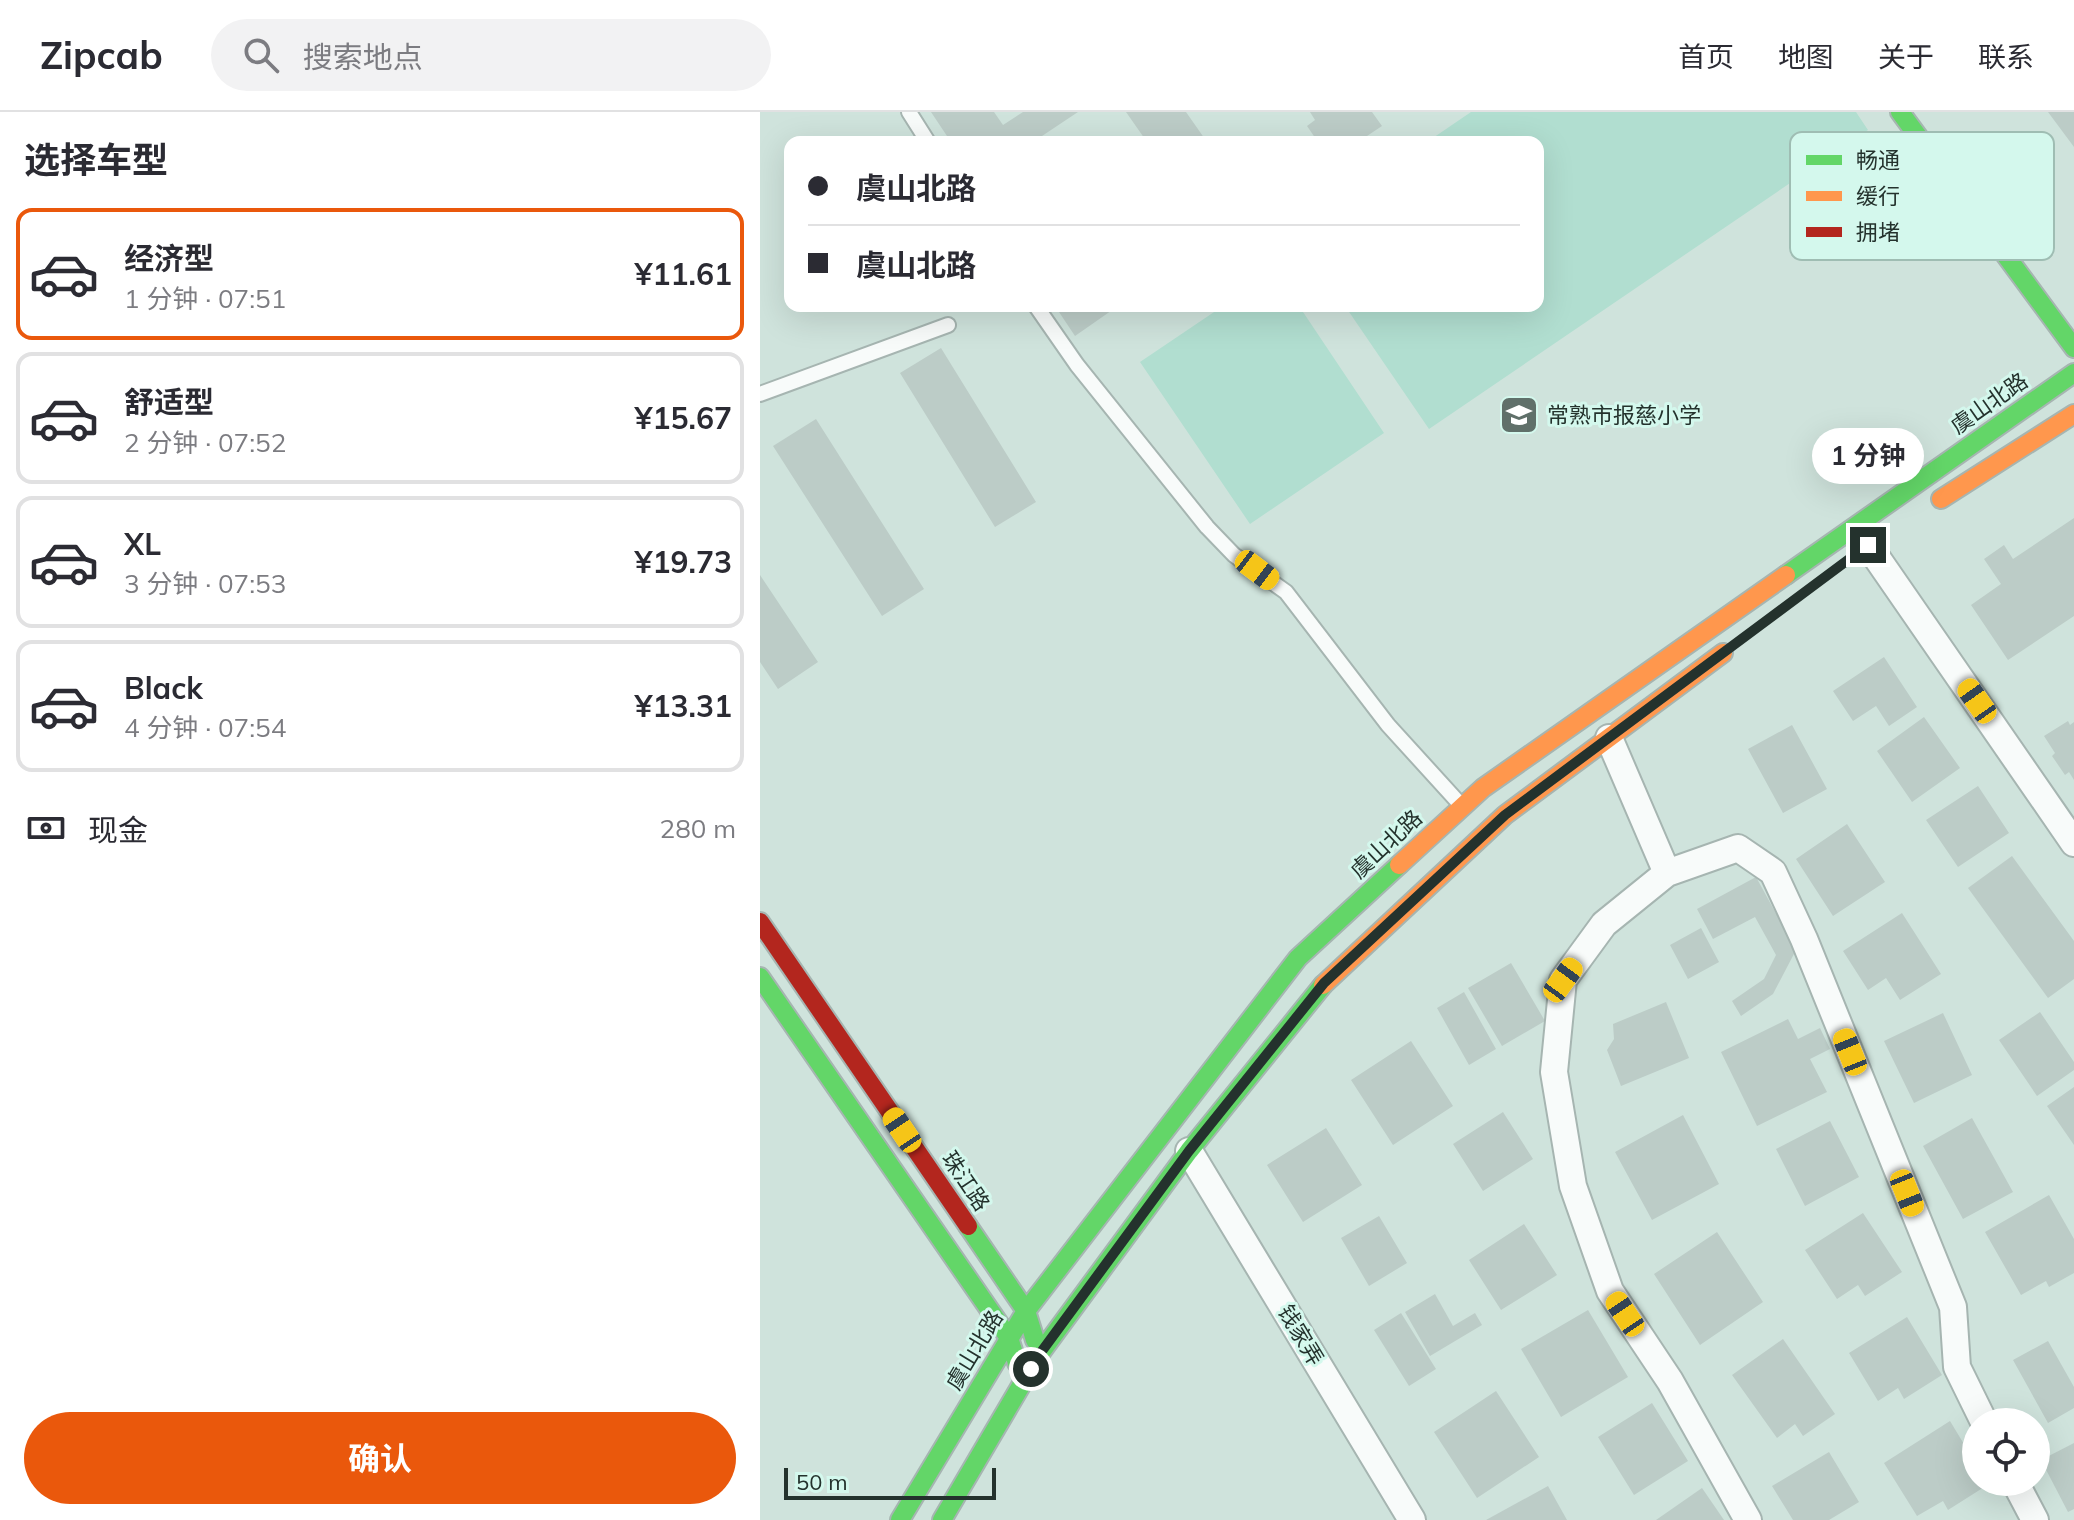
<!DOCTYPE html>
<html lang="zh">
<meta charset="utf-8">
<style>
:root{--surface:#fff;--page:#f2f2f3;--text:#2b2b33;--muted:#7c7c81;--line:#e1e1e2;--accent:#ea580c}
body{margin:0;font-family:Mulish,"Noto Sans SC",sans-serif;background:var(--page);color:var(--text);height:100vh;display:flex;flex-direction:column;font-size:30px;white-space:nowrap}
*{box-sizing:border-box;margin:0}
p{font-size:26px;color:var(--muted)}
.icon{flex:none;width:44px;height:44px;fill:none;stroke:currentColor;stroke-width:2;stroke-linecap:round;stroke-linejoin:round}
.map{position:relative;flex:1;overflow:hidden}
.drawer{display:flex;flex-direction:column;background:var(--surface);width:760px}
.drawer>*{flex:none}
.guide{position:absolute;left:24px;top:24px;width:760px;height:176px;border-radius:16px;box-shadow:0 8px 32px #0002;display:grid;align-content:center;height:176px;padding:0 24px;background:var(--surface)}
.tools{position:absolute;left:1202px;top:1296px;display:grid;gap:16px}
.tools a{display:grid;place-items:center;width:88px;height:88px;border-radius:50%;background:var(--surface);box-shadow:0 8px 32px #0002;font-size:40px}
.scale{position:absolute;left:24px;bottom:20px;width:212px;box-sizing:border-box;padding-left:8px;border:4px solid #24322d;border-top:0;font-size:22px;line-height:28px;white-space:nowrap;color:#24322d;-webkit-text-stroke:6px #d4f8ed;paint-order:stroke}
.end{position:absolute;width:36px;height:36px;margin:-18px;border:10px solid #24322d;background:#fff;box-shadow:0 0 0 4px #fff}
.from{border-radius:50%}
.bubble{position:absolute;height:56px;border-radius:28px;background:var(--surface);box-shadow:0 8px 32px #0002;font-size:26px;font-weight:700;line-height:56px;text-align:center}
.car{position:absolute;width:24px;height:48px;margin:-24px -12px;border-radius:10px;box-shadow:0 0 6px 2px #0007;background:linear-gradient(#f5c518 24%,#345 0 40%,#f5c518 0 76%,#345 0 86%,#f5c518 0)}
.guide b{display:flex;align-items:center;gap:28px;height:76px;font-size:30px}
.guide b+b{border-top:2px solid var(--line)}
.guide i{width:20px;height:20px;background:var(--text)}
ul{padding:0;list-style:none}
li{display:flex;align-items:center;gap:24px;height:132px;margin:0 16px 12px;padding:0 8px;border:4px solid var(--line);border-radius:16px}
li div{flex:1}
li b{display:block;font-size:30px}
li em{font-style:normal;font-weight:700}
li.active{border-color:var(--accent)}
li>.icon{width:72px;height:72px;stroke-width:1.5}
h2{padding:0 24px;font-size:36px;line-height:96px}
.pay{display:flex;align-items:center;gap:20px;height:88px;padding:0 24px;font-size:30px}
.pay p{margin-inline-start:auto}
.primary-button{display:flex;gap:16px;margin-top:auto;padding:16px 24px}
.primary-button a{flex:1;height:92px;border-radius:48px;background:var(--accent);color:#fff;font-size:32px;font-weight:700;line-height:92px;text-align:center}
header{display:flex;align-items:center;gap:48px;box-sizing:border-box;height:112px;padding:0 40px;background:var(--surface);border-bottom:2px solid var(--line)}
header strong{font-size:38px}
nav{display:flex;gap:44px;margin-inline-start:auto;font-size:28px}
.search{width:560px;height:72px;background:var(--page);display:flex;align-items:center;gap:20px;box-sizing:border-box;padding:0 28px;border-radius:44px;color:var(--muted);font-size:30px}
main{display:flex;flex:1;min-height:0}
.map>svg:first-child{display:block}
.green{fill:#b1ded0}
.building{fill:#bcccc7}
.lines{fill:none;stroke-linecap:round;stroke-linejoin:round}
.lane-casing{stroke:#a6b5b1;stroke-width:18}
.street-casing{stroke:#a6b5b1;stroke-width:30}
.fast-casing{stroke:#a6b5b1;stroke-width:22}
.slow-casing{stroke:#a6b5b1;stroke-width:22}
.jam-casing{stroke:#a6b5b1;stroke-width:22}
.lane{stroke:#f8fbfa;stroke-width:14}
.street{stroke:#f8fbfa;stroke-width:26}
.fast{stroke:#63d668;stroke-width:18}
.slow{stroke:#ff974d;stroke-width:18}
.jam{stroke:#b3261e;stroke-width:18}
.route{stroke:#24322d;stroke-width:10}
.labels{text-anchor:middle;stroke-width:6;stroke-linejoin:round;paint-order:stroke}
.street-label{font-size:22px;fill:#24322d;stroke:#d4f8ed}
.poi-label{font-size:22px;fill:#24322d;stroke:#d4f8ed;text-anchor:start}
.key{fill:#d4f8ed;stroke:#9fbdb3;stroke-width:2}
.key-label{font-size:22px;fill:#24322d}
</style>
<header>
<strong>Zipcab</strong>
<div class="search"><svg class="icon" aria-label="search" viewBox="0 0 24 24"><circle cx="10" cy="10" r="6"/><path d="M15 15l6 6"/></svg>搜索地点</div>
<nav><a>首页</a><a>地图</a><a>关于</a><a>联系</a></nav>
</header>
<main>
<section class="drawer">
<h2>选择车型</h2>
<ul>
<li class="active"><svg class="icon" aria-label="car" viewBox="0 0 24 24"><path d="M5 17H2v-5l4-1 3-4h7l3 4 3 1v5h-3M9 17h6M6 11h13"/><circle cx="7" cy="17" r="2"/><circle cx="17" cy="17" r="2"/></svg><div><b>经济型</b><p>1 分钟 · 07:51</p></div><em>¥11.61</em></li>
<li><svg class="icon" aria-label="car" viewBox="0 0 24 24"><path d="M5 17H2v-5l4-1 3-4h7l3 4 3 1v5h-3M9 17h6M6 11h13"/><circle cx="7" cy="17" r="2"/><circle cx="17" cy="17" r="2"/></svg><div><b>舒适型</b><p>2 分钟 · 07:52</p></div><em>¥15.67</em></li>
<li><svg class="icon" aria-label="car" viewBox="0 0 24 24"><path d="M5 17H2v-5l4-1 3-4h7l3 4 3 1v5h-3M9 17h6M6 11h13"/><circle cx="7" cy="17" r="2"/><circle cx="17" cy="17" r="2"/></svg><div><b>XL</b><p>3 分钟 · 07:53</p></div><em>¥19.73</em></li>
<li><svg class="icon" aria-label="car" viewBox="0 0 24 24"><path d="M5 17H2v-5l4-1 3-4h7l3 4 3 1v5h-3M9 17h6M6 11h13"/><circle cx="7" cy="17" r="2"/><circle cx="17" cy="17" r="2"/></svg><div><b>Black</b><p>4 分钟 · 07:54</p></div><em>¥13.31</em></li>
</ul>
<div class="pay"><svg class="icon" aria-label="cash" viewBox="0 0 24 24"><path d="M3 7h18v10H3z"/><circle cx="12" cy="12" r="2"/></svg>现金<p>280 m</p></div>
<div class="primary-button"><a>确认</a></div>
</section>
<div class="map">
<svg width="1314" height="1408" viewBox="0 0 1314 1408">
<rect width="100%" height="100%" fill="#cfe3dc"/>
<path class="green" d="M 711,0 L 1096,0 L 1108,18 L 669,317 L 585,194 L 778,194 L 778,30 L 667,30 Z
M 463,194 L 539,194 L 624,321 L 490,412 L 380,250 Z"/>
<path class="building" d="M 171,0 L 234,0 L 243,13 L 263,0 L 318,0 L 273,30 L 191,30 Z
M 366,0 L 426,0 L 447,30 L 387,30 Z
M 550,0 L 612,0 L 622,14 L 598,30 L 558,30 L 547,14 L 555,8 Z
M 1288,0 L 1314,0 L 1314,35 Z
M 295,194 L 358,194 L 315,224 Z
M 181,236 L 276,390 L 235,415 L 140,261 Z
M 56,307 L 164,477 L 122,504 L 13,334 Z
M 1314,406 L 1314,504 L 1248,548 L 1211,493 L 1241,472 L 1224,447 L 1244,433 L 1253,447 Z
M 0,463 L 58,550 L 18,577 L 0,550 Z
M 1124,545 L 1157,595 L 1129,614 L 1116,594 L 1093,609 L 1073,579 Z
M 1164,605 L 1200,656 L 1152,690 L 1117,639 Z
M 1308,609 L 1310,613 L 1314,610 L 1314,668 L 1309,660 L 1305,663 L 1292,644 L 1295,641 L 1284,624 Z
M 1032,613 L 1067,677 L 1023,701 L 988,637 Z
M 1218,674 L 1249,721 L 1198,755 L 1166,708 Z
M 1087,712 L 1125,770 L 1073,804 L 1036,747 Z
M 1252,744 L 1314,829 L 1314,867 L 1288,886 L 1208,776 Z
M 996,765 L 1036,838 L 1013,882 L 981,904 L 972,889 L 1004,867 L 1016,843 L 995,805 L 953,827 L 937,797 Z
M 1142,801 L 1181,862 L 1140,888 L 1126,866 L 1108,878 L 1083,839 Z
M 941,816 L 959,850 L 928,867 L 910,833 Z
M 751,851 L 785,909 L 742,934 L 708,876 Z
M 704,880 L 736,937 L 709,953 L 677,896 Z
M 906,890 L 929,946 L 861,974 L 847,938 L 854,927 L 853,912 Z
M 1280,900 L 1314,950 L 1314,958 L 1277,984 L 1239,928 Z
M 1183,901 L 1212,963 L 1154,991 L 1124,929 Z
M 1028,907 L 1038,927 L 1060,916 L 1070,937 L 1050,947 L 1067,980 L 997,1014 L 961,940 Z
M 651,929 L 693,994 L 633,1033 L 591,968 Z
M 1314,975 L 1314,1033 L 1287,994 Z
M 743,1000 L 773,1047 L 723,1079 L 693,1032 Z
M 923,1003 L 959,1072 L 892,1108 L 855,1040 Z
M 1212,1006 L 1253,1080 L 1203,1107 L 1163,1034 Z
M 1070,1009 L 1099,1065 L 1045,1094 L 1016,1037 Z
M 566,1016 L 602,1073 L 543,1110 L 507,1053 Z
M 1289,1083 L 1314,1127 L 1314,1161 L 1289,1175 L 1286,1169 L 1261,1183 L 1225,1120 Z
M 1103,1101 L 1142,1160 L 1105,1184 L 1098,1173 L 1077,1187 L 1045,1138 Z
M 619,1104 L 647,1151 L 609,1174 L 581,1126 Z
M 764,1112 L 797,1163 L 741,1198 L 709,1148 Z
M 957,1120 L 1003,1190 L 940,1233 L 894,1162 Z
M 675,1182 L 693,1214 L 715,1201 L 722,1213 L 670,1244 L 645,1200 Z
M 828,1198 L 868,1265 L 801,1305 L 761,1237 Z
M 641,1201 L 676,1257 L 649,1274 L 614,1218 Z
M 1147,1205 L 1182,1263 L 1144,1287 L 1138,1276 L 1118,1289 L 1089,1241 Z
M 1023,1227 L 1075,1302 L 1043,1324 L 1035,1312 L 1017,1326 L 972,1263 Z
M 1288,1229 L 1314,1275 L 1314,1296 L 1288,1311 L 1253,1248 Z
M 736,1279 L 779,1345 L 717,1386 L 674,1320 Z
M 892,1291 L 928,1349 L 874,1383 L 838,1325 Z
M 1190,1309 L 1216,1352 L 1216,1370 L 1227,1370 L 1229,1372 L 1188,1398 L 1183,1389 L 1157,1404 L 1124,1351 Z
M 1314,1331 L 1314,1397 L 1308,1400 L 1281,1348 Z
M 1069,1340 L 1099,1390 L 1069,1408 L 1033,1408 L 1012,1374 Z
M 788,1374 L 807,1408 L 726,1408 Z
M 942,1376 L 964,1408 L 896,1408 Z"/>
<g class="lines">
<defs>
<path id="lane" d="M 149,0 L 168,30
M 276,194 L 317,253 L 447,415 L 474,443 L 526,480 L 628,613 L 699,691
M 0,282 L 188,213"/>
<path id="street" d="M 1108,433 L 1314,731
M 849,626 L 907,761
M 429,1039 L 652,1408
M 1255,1370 L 1275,1408
M 988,1408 L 910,1269 L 850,1179 L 813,1074 L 794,960 L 803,868 L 844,812 L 907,761 L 978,736 L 1013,760 L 1044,827 L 1193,1195 L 1197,1255 L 1224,1310"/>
<path id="fast" d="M 1140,0 L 1314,236
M 1026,463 L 1314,261
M 0,865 L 249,1226 L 257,1251
M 208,1114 L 266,1199 L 275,1228
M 140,1408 L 266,1199 L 538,846 L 639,753
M 182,1408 L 279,1243 L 429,1039 L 563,873"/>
<path id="slow" d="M 1181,387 L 1314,302
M 639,753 L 723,676 L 1026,463
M 563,873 L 745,703 L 963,541"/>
<path id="jam" d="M 0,810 L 208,1114"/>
</defs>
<use href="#lane" class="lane-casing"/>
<use href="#street" class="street-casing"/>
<use href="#fast" class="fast-casing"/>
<use href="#slow" class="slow-casing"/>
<use href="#jam" class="jam-casing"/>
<use href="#lane" class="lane"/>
<use href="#street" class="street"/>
<use href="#fast" class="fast"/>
<use href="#slow" class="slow"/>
<use href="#jam" class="jam"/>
</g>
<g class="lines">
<path class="route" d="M 271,1257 L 279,1243 L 429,1039 L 564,871 L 745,703 L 1108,433"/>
</g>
<defs>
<symbol id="school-square" viewBox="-11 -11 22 22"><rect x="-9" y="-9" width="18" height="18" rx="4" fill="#60706a" stroke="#d4f8ed"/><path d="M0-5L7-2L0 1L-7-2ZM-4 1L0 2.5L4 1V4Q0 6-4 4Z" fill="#fff"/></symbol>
</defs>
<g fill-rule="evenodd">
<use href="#school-square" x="737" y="281" width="44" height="44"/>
</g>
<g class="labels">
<g class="street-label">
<text transform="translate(1229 291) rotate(-35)" y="8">虞山北路</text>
<text transform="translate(626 732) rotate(-43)" y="8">虞山北路</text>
<text transform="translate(206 1069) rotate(56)" y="8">珠江路</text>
<text transform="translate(541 1223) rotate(59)" y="8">钱家弄</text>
<text transform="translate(214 1238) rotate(-59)" y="8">虞山北路</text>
</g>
<g class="poi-label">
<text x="787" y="311">常熟市报慈小学</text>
</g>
</g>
<rect x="1030" y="20" width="264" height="128" rx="12" class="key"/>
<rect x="1046" y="43" width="36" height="10" fill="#63d668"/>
<rect x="1046" y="79" width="36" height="10" fill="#ff974d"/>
<rect x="1046" y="115" width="36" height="10" fill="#b3261e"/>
<g class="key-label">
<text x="1096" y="56">畅通</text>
<text x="1096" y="92">缓行</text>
<text x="1096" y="128">拥堵</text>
</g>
</svg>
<div class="tools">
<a><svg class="icon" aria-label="locate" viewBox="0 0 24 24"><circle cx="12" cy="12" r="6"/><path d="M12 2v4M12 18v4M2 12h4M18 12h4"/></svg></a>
</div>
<div class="scale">50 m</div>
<i class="end from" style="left:271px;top:1257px"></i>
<i class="end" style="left:1108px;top:433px"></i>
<div class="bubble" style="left:1052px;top:316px;width:112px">1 分钟</div>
<i class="car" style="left:497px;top:458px;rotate:127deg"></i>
<i class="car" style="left:1217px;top:589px;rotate:325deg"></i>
<i class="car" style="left:803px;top:868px;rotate:36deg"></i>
<i class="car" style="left:1090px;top:940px;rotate:338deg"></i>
<i class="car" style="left:142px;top:1018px;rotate:326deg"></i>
<i class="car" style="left:1147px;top:1081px;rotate:158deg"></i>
<i class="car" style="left:865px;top:1202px;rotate:326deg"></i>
<div class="guide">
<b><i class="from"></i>虞山北路</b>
<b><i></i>虞山北路</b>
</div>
</div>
</main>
